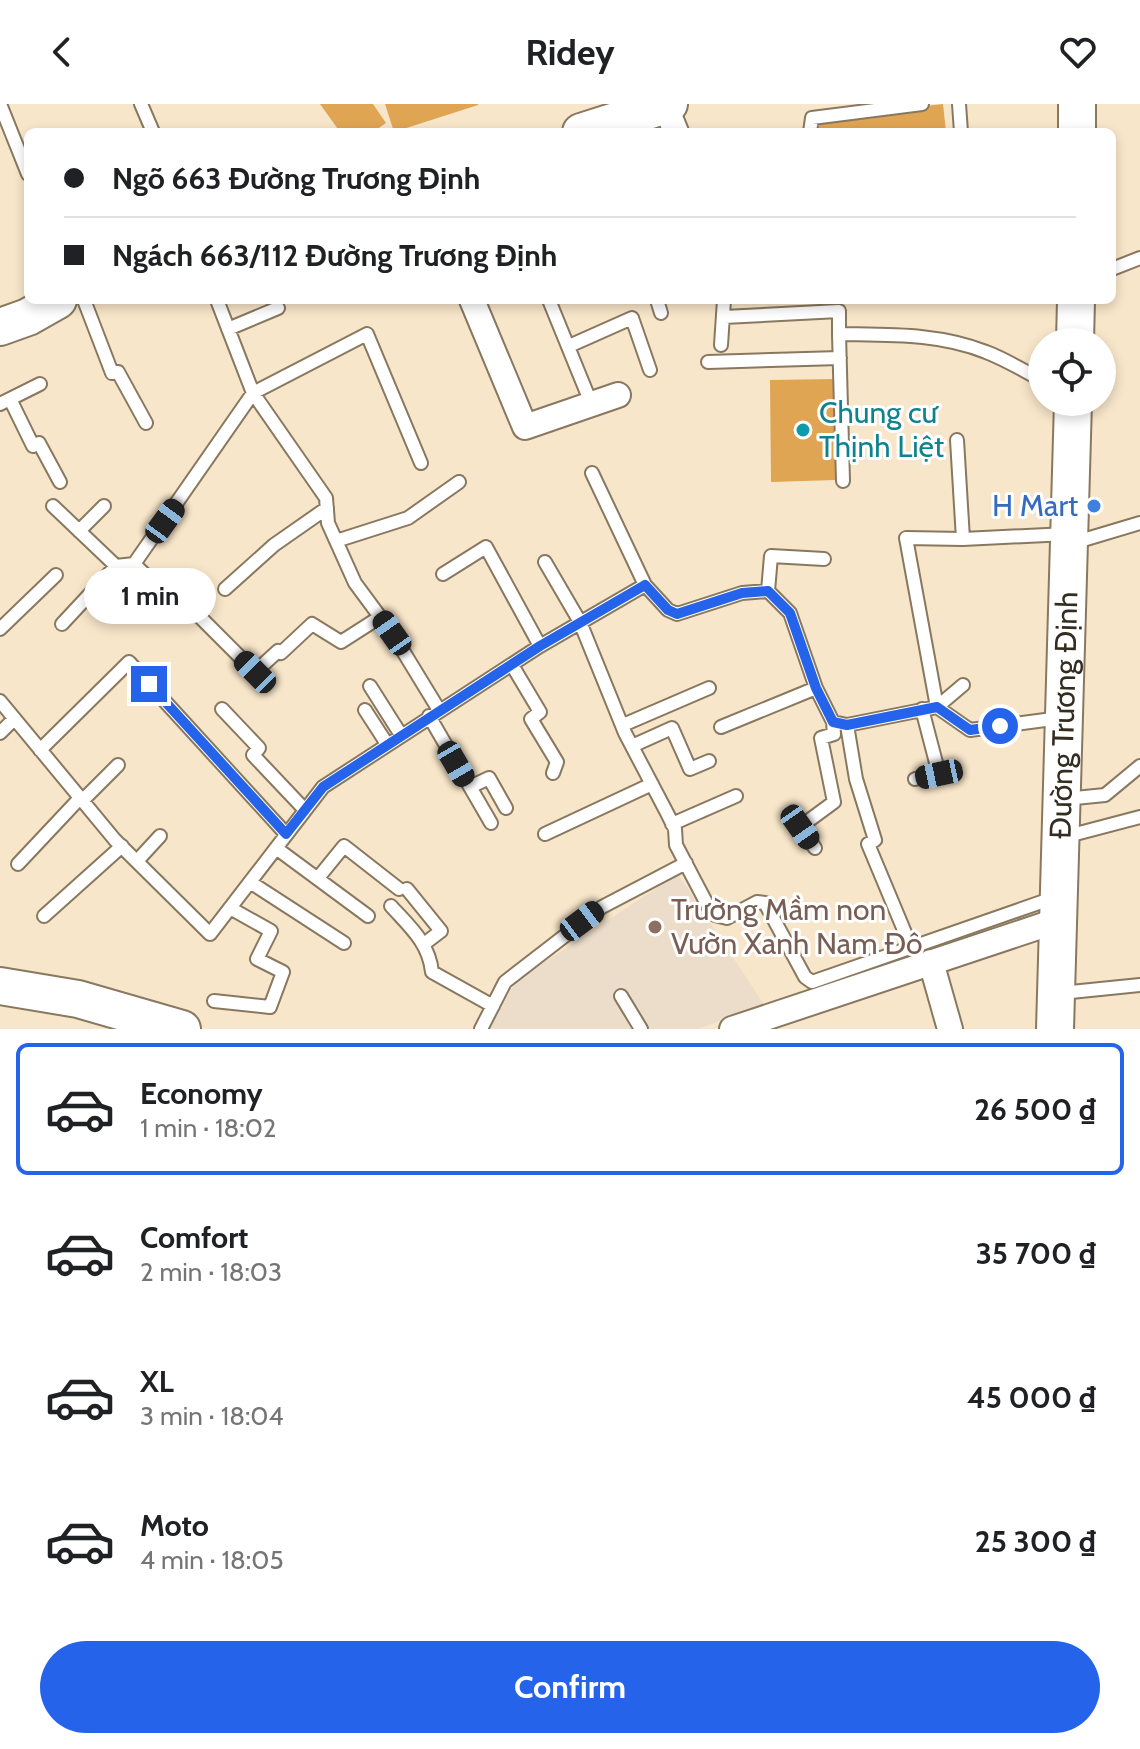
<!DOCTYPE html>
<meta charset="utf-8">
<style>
:root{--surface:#fff;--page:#f2f2f2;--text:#202124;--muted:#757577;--line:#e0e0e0;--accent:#2563eb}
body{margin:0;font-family:Cabin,sans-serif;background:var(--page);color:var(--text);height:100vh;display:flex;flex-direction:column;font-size:30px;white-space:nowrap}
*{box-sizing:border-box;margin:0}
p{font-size:26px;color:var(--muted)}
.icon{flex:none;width:44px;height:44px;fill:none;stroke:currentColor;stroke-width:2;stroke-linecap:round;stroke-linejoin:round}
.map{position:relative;height:925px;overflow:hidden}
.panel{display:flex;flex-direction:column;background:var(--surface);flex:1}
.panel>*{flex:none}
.banner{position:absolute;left:24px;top:24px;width:1092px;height:176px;border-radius:12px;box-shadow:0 4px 12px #0003;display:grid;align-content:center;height:176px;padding:0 40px;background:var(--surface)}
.fabs{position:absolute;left:1028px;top:224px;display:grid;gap:16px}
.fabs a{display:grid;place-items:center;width:88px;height:88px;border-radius:50%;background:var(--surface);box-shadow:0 4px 12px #0003;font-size:40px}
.end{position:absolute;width:36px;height:36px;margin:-18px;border:10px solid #2563eb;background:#fff;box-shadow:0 0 0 4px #fff}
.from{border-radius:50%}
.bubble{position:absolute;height:56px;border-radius:28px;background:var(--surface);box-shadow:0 4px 12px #0003;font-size:26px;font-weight:800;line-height:56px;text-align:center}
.car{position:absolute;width:24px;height:48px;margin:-24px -12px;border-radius:10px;box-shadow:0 0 6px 2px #0007;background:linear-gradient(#222 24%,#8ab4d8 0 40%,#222 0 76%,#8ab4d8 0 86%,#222 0)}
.banner b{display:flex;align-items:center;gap:28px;height:76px;font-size:30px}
.banner b+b{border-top:2px solid var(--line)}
.banner i{width:20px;height:20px;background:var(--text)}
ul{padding:14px 0 0;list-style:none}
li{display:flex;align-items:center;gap:24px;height:132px;margin:0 16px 12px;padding:0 24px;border:4px solid transparent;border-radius:12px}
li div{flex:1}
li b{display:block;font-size:30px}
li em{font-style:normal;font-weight:800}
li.selected{border-color:var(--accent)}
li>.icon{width:72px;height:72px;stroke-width:1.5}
.primary-button{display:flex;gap:16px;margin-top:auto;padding:16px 40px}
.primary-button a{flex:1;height:92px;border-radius:48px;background:var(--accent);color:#fff;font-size:32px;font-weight:800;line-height:92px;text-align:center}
header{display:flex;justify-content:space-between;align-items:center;height:104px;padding:0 40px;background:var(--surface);font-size:36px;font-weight:800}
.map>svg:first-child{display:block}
.education{fill:#ecdcca}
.building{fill:#e0a553}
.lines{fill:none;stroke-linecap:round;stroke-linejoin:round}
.lane-casing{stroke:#88785f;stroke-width:16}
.street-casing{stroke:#88785f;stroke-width:28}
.secondary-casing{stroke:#88785f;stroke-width:40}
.lane{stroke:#fff;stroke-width:12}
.street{stroke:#fff;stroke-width:24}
.secondary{stroke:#fff;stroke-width:36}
.route{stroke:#2563eb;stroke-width:10}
.culture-dot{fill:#0f9aa8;stroke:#fff;stroke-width:3}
.shop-dot{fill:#3f7fe0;stroke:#fff;stroke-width:3}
.education-dot{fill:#8d6e63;stroke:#fff;stroke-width:3}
.labels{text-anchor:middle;stroke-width:6;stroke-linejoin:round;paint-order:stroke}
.culture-label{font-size:30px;fill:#0d838f;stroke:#fff;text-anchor:start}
.shop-label{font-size:30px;fill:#366cbe;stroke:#fff;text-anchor:end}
.street-label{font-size:30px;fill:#332c21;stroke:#fff}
.education-label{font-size:30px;fill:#785e54;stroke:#fff;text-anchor:start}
</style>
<header><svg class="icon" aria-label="back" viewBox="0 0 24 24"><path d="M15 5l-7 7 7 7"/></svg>Ridey<svg class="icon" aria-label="heart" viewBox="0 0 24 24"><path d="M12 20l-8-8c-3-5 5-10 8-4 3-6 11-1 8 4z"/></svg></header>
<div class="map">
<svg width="1140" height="925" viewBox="0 0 1140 925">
<rect width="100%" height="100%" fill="#f8e6ca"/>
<path class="education" d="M 678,770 L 765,902 L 697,925 L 490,925 L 516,877 Z"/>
<path class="building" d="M 320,0 L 373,0 L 386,19 L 373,28 L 340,28 Z
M 385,0 L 478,0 L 478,1 L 394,28 Z
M 943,0 L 946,28 L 816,28 L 814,15 Z
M 835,275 L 836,376 L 771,378 L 770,276 Z"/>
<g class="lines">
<defs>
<path id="lane" d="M 0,0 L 28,70
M 141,0 L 153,28
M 959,0 L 961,28
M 810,28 L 812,14 L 922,0
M 1112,165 L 1140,154
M 84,196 L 112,269 L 118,268 L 146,319
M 217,196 L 253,289 L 326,394 L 328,419 L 355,479 L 392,529 L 439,606
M 549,196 L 591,299
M 657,196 L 661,209
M 724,213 L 839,207 L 839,230 C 889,231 939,229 986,248 C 1005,255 1024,267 1042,276
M 228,225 L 278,204
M 839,230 L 843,377
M 721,241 L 724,196
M 569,242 L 632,214 L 650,266
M 708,258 L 840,254
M 10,295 L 33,342 L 39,339 L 60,378
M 0,300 L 40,280
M 957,336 L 963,435
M 592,369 L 645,481
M 53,402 L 116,462 L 134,460 L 253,289 L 367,230 L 421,359
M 79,427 L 104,402
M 336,437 L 408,414 L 459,378
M 1073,439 L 1140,419
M 545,458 L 580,518 L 625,629 L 667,709 L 675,725 L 676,741 L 708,802 L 715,811 L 727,814 L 757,798 L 765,799 L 805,873 L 812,878 L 1056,793
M 134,460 L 175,499
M 443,470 L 486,443 L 540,542
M 225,485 L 274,441 L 327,404
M 768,487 L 771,452 L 824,455
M 190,503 L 255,568 L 278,547 L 281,549 L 312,520 L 341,538 L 380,513
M 62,520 L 116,462
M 0,525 L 56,471
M 512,561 L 540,608 L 531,615 L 557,658 L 553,669
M 963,581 L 937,603 L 906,434 L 963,435 L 1067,430
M 370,582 L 401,631
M 0,597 L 115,736 L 210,830 L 323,683 L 540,542 L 645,481 L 668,506 L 677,510 L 742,489 L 768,487 L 790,509 L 816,584 L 833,618 L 847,621 L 937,603 L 970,626 L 1060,614
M 222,605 L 259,644 L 253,651 L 305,706
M 365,606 L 387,640
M 429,612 L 491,719
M 623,621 L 709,584
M 847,621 L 856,675 L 875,736 L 868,740 L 911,843
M 721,623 L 816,584
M 0,629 L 14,615
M 632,642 L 672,624 L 690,665 L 709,657
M 40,646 L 129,558 L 286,730
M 915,675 L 939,670 L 922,605
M 470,683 L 489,674 L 506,704
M 1065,695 L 1105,691 L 1140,662
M 82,697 L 118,661
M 672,720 L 736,692
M 545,730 L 652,680
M 1064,733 L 1140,713
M 276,744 L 368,812
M 815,744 L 800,723 L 834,698 L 821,634 L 834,630 L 833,618
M 137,757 L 160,732
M 18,760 L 80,694
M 318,774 L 344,742 L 399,785
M 250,778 L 344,839
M 407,785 L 441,827 L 424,840
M 391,802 C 410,823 429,839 432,868 L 493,902
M 44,812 L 122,742
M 1061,889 L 1140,881
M 621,892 L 641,925
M 214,897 L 270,903 L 283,868 L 257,855 L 271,827 L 230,804
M 481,925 L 505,878 L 602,803 L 686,759"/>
<path id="street" d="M 665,1 L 676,28
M 472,196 L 525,323 L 618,291
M 931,858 L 950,925
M 732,925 L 1059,816"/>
<g id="secondary">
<path d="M 581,28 L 669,0"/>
<path d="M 1077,28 L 1077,0"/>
<path d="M 0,223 L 28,213 L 58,196"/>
<path d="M 1075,238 L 1076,196"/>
<path d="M 0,882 L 78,895 L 182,925"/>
<path id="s1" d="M 1055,925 L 1073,298"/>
</g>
</defs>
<use href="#lane" class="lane-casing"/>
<use href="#street" class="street-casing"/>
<use href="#secondary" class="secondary-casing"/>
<use href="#lane" class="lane"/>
<use href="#street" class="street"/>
<use href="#secondary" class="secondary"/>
</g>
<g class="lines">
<path class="route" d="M 149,580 L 286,730 L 323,683 L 540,542 L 645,481 L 668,506 L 677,510 L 742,489 L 768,487 L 790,509 L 816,584 L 833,618 L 847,621 L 937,603 L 970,626 L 1000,622"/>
</g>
<circle class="culture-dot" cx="803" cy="326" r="8"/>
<circle class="shop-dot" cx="1094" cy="402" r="8"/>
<circle class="education-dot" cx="655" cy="823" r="8"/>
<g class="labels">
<g class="culture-label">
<text x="819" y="319">Chung cư<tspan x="819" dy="34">Thịnh Liệt</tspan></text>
</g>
<g class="shop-label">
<text x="1078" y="412">H Mart</text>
</g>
<g class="street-label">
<text dy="10" stroke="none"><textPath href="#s1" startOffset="314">Đường Trương Định</textPath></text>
</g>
<g class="education-label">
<text x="671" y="816">Trường Mầm non<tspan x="671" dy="34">Vườn Xanh Nam Đô</tspan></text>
</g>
</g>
</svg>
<div class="fabs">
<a><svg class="icon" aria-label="locate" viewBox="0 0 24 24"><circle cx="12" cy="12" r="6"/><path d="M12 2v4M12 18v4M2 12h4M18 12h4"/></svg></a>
</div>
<i class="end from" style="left:1000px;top:622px"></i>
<i class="end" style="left:149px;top:580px"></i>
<div class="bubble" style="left:84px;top:464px;width:132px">1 min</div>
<i class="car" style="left:165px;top:417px;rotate:36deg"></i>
<i class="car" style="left:392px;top:529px;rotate:325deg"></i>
<i class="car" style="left:255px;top:568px;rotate:315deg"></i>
<i class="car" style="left:456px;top:660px;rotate:150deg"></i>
<i class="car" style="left:939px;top:670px;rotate:258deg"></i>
<i class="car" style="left:800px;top:723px;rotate:145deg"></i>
<i class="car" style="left:582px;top:817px;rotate:53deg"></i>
<div class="banner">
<b><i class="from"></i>Ngõ 663 Đường Trương Định</b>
<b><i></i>Ngách 663/112 Đường Trương Định</b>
</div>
</div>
<section class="panel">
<ul>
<li class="selected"><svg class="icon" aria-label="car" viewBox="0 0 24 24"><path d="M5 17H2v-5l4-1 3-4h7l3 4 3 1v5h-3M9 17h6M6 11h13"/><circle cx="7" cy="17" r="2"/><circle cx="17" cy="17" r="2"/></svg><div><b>Economy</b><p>1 min · 18:02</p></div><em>26 500 ₫</em></li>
<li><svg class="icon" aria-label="car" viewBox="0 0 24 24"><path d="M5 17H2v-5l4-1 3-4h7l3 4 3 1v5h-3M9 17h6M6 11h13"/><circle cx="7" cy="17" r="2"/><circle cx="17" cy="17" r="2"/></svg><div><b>Comfort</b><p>2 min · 18:03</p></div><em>35 700 ₫</em></li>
<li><svg class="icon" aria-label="car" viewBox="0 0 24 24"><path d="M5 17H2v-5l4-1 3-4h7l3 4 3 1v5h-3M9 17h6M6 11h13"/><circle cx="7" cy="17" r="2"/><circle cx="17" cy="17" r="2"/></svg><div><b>XL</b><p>3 min · 18:04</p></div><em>45 000 ₫</em></li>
<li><svg class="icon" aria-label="car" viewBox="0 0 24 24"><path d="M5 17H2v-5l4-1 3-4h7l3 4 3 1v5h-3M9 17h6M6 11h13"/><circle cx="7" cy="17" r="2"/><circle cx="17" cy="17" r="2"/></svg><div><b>Moto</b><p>4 min · 18:05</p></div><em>25 300 ₫</em></li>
</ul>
<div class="primary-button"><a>Confirm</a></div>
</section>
